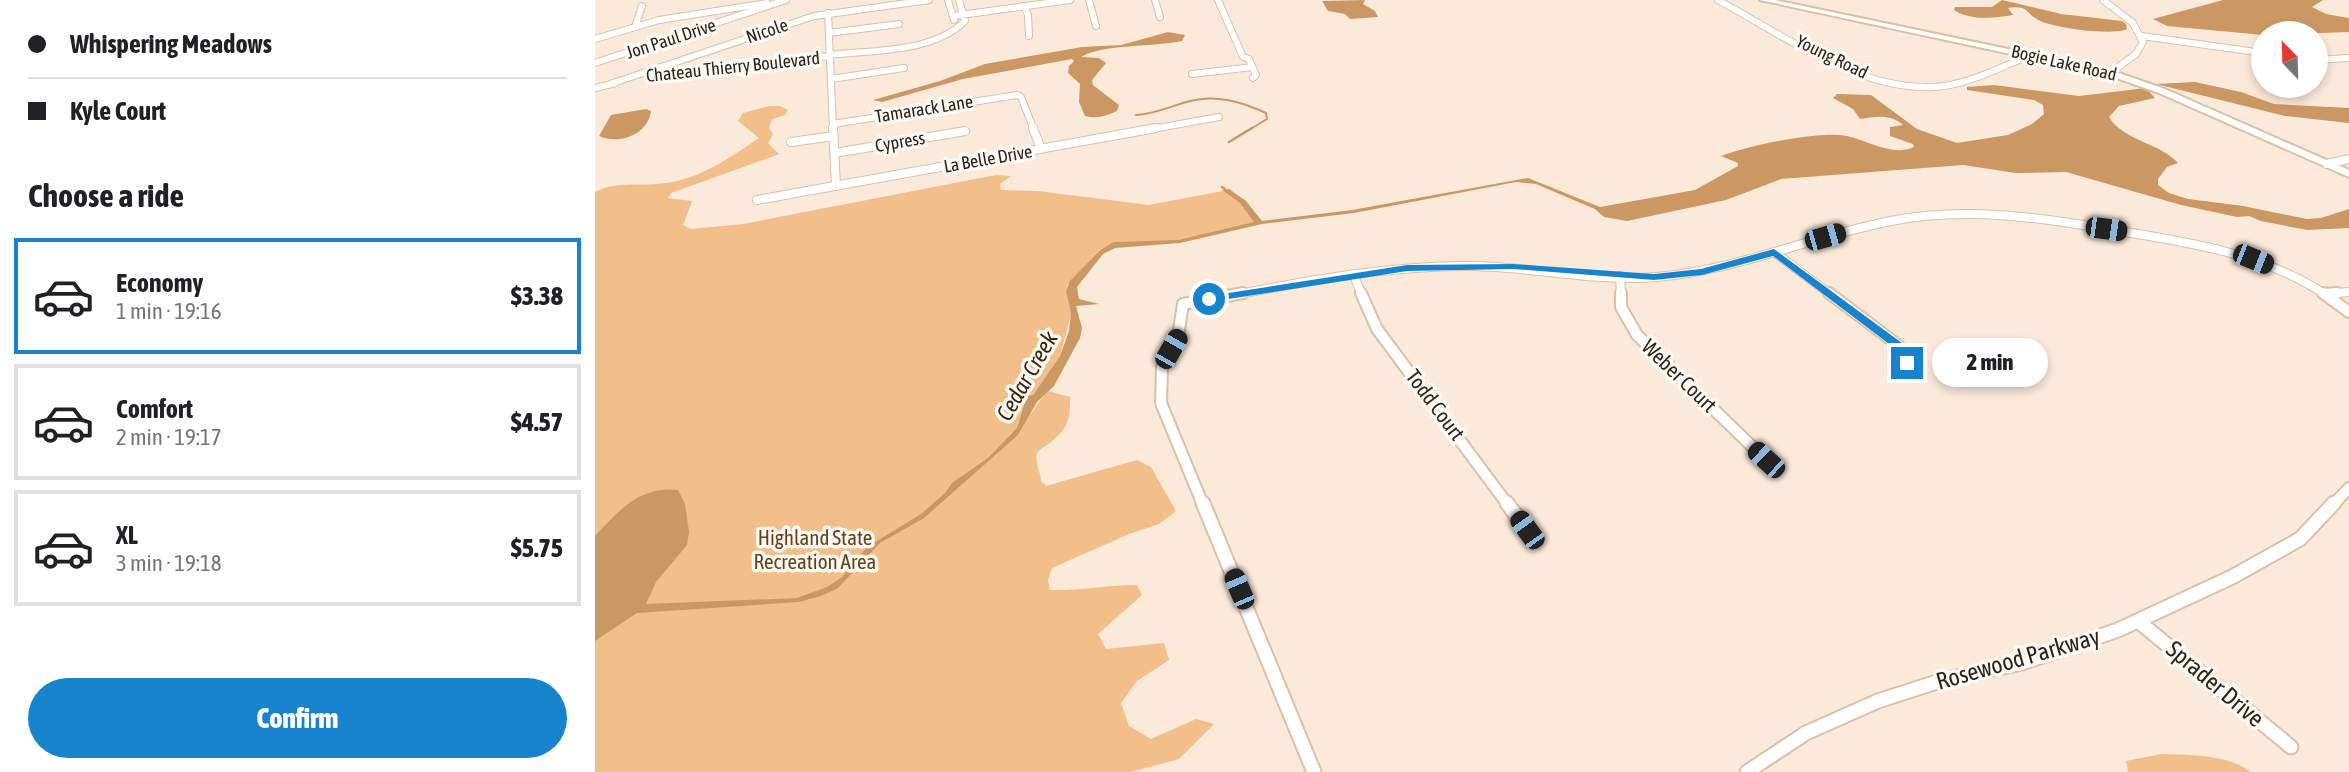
<!DOCTYPE html>
<meta charset="utf-8">
<style>
:root{--surface:#fff;--page:#f2f2f2;--text:#202124;--muted:#757577;--line:#e0e0e0;--accent:#1883cd}
body{margin:0;font-family:"Asap Condensed",sans-serif;background:var(--page);color:var(--text);height:100vh;display:flex;flex-direction:column;font-size:26px;white-space:nowrap}
*{box-sizing:border-box;margin:0}
p{font-size:23px;color:var(--muted)}
.icon{flex:none;width:38px;height:38px;fill:none;stroke:currentColor;stroke-width:2;stroke-linecap:round;stroke-linejoin:round}
.map{position:relative;flex:1;overflow:hidden}
.details{display:flex;flex-direction:column;background:var(--surface);width:595px}
.details>*{flex:none}
.banner{display:grid;align-content:center;height:154px;padding:0 28px;background:var(--surface)}
.needle{width:46px;rotate:337deg}
.tools{position:absolute;left:1656px;top:21px;display:grid;gap:14px}
.tools a{display:grid;place-items:center;width:77px;height:77px;border-radius:50%;background:var(--surface);box-shadow:0 4px 10px #0003;font-size:35px}
.end{position:absolute;width:32px;height:32px;margin:-16px;border:9px solid #1883cd;background:#fff;box-shadow:0 0 0 4px #fff}
.from{border-radius:50%}
.bubble{position:absolute;height:49px;border-radius:24px;background:var(--surface);box-shadow:0 4px 10px #0003;font-size:23px;font-weight:800;line-height:49px;text-align:center}
.car{position:absolute;width:21px;height:42px;margin:-21px -10px;border-radius:9px;box-shadow:0 0 5px 2px #0007;background:linear-gradient(#222 24%,#8ab4d8 0 40%,#222 0 76%,#8ab4d8 0 86%,#222 0)}
.banner b{display:flex;align-items:center;gap:24px;height:66px;font-size:26px}
.banner b+b{border-top:2px solid var(--line)}
.banner i{width:18px;height:18px;background:var(--text)}
ul{padding:0;list-style:none}
li{display:flex;align-items:center;gap:21px;height:116px;margin:0 14px 10px;padding:0 14px;border:4px solid var(--line);border-radius:0px}
li div{flex:1}
li b{display:block;font-size:26px}
li em{font-style:normal;font-weight:800}
li.selected{border-color:var(--accent)}
li>.icon{width:63px;height:63px;stroke-width:1.5}
h2{padding:0 28px;font-size:32px;line-height:84px}
.action{display:flex;gap:14px;margin-top:auto;padding:14px 28px}
.action a{flex:1;height:80px;border-radius:42px;background:var(--accent);color:#fff;font-size:28px;font-weight:800;line-height:80px;text-align:center}
main{display:flex;flex:1;min-height:0}
.map>svg:first-child{display:block}
.green{fill:#f2be89}
.water{fill:#cb9864}
.lines{fill:none;stroke-linecap:round;stroke-linejoin:round}
.stream-far1{stroke:#cb9864;stroke-width:2}
.stream{stroke:#cb9864;stroke-width:2.5}
.minor-far3-casing{stroke:#dcc0a4;stroke-width:8}
.minor-far2-casing{stroke:#dcc0a4;stroke-width:10}
.minor-far1-casing{stroke:#dcc0a4;stroke-width:14}
.minor-casing{stroke:#dcc0a4;stroke-width:17}
.major-casing{stroke:#dcc0a4;stroke-width:4}
.minor-far3{stroke:#fff;stroke-width:6}
.minor-far2{stroke:#fff;stroke-width:8}
.minor-far1{stroke:#fff;stroke-width:10}
.minor{stroke:#fff;stroke-width:13}
.major{fill:#fff;fill-rule:evenodd}
.route{fill:#1883cd}
.labels{text-anchor:middle;stroke-width:7;stroke-linejoin:round;paint-order:stroke}
.far-street-label{font-size:18px;fill:#2e2319;stroke:#fff9f3}
.street-label{font-size:21px;fill:#2e2319;stroke:#fff9f3}
.park-label{font-size:21px;fill:#644119;stroke:#fff9f3}
.water-label{font-size:23px;font-style:italic;fill:#3a250d;stroke:#fff9f3}
.near-street-label{font-size:24px;fill:#2e2319;stroke:#fff9f3}
</style>
<main>
<section class="details">
<div class="banner">
<b><i class="from"></i>Whispering Meadows</b>
<b><i></i>Kyle Court</b>
</div>
<h2>Choose a ride</h2>
<ul>
<li class="selected"><svg class="icon" aria-label="car" viewBox="0 0 24 24"><path d="M5 17H2v-5l4-1 3-4h7l3 4 3 1v5h-3M9 17h6M6 11h13"/><circle cx="7" cy="17" r="2"/><circle cx="17" cy="17" r="2"/></svg><div><b>Economy</b><p>1 min · 19:16</p></div><em>$3.38</em></li>
<li><svg class="icon" aria-label="car" viewBox="0 0 24 24"><path d="M5 17H2v-5l4-1 3-4h7l3 4 3 1v5h-3M9 17h6M6 11h13"/><circle cx="7" cy="17" r="2"/><circle cx="17" cy="17" r="2"/></svg><div><b>Comfort</b><p>2 min · 19:17</p></div><em>$4.57</em></li>
<li><svg class="icon" aria-label="car" viewBox="0 0 24 24"><path d="M5 17H2v-5l4-1 3-4h7l3 4 3 1v5h-3M9 17h6M6 11h13"/><circle cx="7" cy="17" r="2"/><circle cx="17" cy="17" r="2"/></svg><div><b>XL</b><p>3 min · 19:18</p></div><em>$5.75</em></li>
</ul>
<div class="action"><a>Confirm</a></div>
</section>
<div class="map">
<svg width="1754" height="772" viewBox="0 0 1754 772">
<rect width="100%" height="100%" fill="#fbead9"/>
<path class="green" d="M 174,106 L 185,106 L 193,110 L 190,115 L 177,119 L 174,128 L 178,134 L 173,143 L 184,154 L 76,193 L 73,198 L 97,201 L 88,225 L 96,229 L 148,224 L 401,175 L 416,176 L 405,184 L 406,190 L 443,191 L 554,205 L 628,191 C 641,200 653,207 660,222 L 583,240 L 558,243 L 524,242 L 505,249 L 472,286 L 472,296 L 476,314 L 465,356 L 438,395 L 420,400 L 429,405 L 422,428 C 436,418 441,403 453,391 L 475,397 C 475,419 474,427 456,442 C 452,445 445,449 442,453 C 439,460 446,473 446,481 L 451,486 L 542,460 L 556,467 L 581,511 L 564,524 L 534,534 L 457,568 L 453,580 L 455,590 C 485,591 513,585 542,585 L 547,595 L 503,634 L 511,649 L 569,643 L 574,660 L 542,681 L 526,703 L 534,726 L 556,739 L 601,719 L 619,724 L 584,759 L 536,772 L 0,772 L 0,192 C 22,180 47,187 71,183 C 107,178 134,158 164,138 L 143,121 L 148,113 Z
M 1566,754 C 1595,755 1632,754 1656,772 L 1533,772 L 1531,761 Z"/>
<path class="water" d="M 770,0 L 768,4 L 780,11 L 783,17 L 755,19 L 750,14 L 733,11 L 727,1 Z
M 1407,0 L 1466,14 L 1527,21 L 1531,24 L 1532,29 C 1516,36 1459,28 1443,20 C 1430,13 1434,5 1413,8 L 1418,15 C 1400,18 1375,21 1359,10 L 1360,7 L 1397,7 Z
M 1628,0 L 1728,0 L 1717,7 L 1731,14 L 1754,18 L 1754,32 L 1668,35 L 1572,26 L 1558,19 Z
M 573,32 L 590,35 L 587,41 C 560,47 507,44 486,57 L 504,58 L 511,63 L 497,80 L 498,85 L 524,105 L 522,111 C 511,116 502,119 490,116 L 484,102 L 485,84 L 473,73 L 474,66 L 479,61 L 477,59 L 368,79 L 287,102 L 278,100 L 345,81 L 390,64 L 487,47 L 526,45 Z
M 1600,82 L 1646,92 L 1679,104 L 1754,108 L 1754,123 L 1690,116 L 1561,84 Z
M 1399,85 L 1484,96 L 1551,88 L 1560,98 L 1524,106 L 1514,117 C 1527,140 1565,143 1583,163 L 1572,167 L 1563,179 L 1563,185 L 1574,193 L 1593,199 L 1648,206 L 1712,219 L 1726,218 L 1754,209 L 1754,228 L 1712,230 L 1666,221 L 1654,216 L 1642,217 L 1586,205 L 1471,172 L 1421,173 L 1368,165 L 1186,179 L 1131,200 L 1032,221 L 1009,217 L 1000,209 L 941,184 L 921,182 L 759,213 L 667,224 L 585,243 L 520,248 L 508,254 L 482,287 L 484,299 L 504,304 L 481,306 L 487,328 L 485,338 L 459,386 L 442,402 L 423,435 L 329,518 L 285,543 L 243,588 L 226,596 L 204,602 L 42,613 L 0,641 L 0,536 C 23,511 46,485 83,490 L 90,504 L 94,532 L 92,545 L 61,582 L 51,604 L 202,598 L 232,587 L 247,577 L 272,547 L 326,514 L 350,493 L 357,483 L 393,458 L 422,428 L 429,405 L 419,397 L 438,395 L 465,356 L 474,331 L 476,314 L 471,291 L 475,281 L 505,250 L 519,242 L 583,240 L 659,222 L 645,203 L 627,190 L 634,189 L 651,201 L 667,221 L 757,210 L 933,178 L 1005,207 L 1100,190 L 1143,166 L 1143,163 L 1126,156 C 1154,145 1216,133 1245,135 C 1269,137 1295,158 1319,147 L 1318,144 L 1295,136 L 1295,127 L 1308,125 C 1297,114 1280,116 1265,119 L 1258,109 L 1238,98 L 1242,94 L 1276,95 L 1322,129 L 1362,143 L 1413,135 L 1437,124 L 1449,114 L 1448,105 L 1439,100 L 1372,90 L 1372,87 Z
M 51,109 L 56,111 C 53,135 24,145 4,136 L 16,115 Z"/>
<g class="lines">
<path class="stream-far1" d="M 541,115 C 561,114 576,106 595,101 C 621,94 647,102 671,113 L 672,119 L 654,130"/>
<path class="stream" d="M 634,142 L 657,128
M 627,187 L 630,189"/>
<defs>
<path id="minor-far3" d="M 353,0 L 359,20
M 494,0 L 501,26
M 560,0 L 565,17
M 623,0 L 648,57 L 654,59 L 661,75 L 658,78
M 1123,0 C 1188,35 1263,91 1340,87 C 1373,85 1407,66 1437,55
M 1508,0 L 1538,23 L 1548,42 L 1541,54 L 1515,73
M 429,6 L 433,15 L 434,36
M 233,13 L 238,130
M 358,16 L 475,0
M 40,27 L 47,6
M 234,33 L 304,24
M 1547,36 L 1668,53
M 0,39 L 64,20 L 172,3
M 235,55 C 277,50 338,53 370,21 L 364,0
M 1720,60 L 1754,58
M 0,63 L 191,0
M 61,74 L 235,56
M 597,74 L 657,67
M 236,79 L 309,68
M 15,84 L 219,16 L 334,0
M 0,88 L 21,83
M 238,124 L 422,95 L 426,97 L 439,130
M 552,130 L 624,117"/>
<path id="minor-far2" d="M 238,128 L 241,186
M 438,128 L 446,149
M 196,142 L 239,136
M 240,153 L 370,131
M 1732,164 L 1754,159
M 162,200 L 561,128
M 1179,252 L 1236,295
M 758,274 L 767,295
M 1025,276 L 1026,295
M 1730,294 L 1754,292
M 639,295 C 717,280 798,265 878,266 C 939,267 1000,282 1062,277 C 1143,270 1217,236 1296,221 C 1371,206 1449,218 1524,231 C 1594,242 1670,254 1731,295"/>
<path id="minor-far1" d="M 766,293 L 782,329 L 913,505
M 1026,293 L 1026,307 L 1042,335 L 1171,460
M 1234,293 L 1303,345 L 1312,369
M 1728,293 L 1754,312
M 1730,294 L 1742,293
M 608,505 L 566,403 L 567,368 L 583,336 L 588,304 L 648,293
M 1738,505 L 1754,488"/>
<path id="minor" d="M 608,503 L 719,772
M 912,503 L 932,530
M 1543,621 L 1696,747
M 1152,772 L 1211,733 L 1283,701 L 1348,680 L 1427,663 L 1523,630 L 1637,577 L 1705,539 L 1739,503"/>
<path id="major" d="M 1165,0 L 1180,0 L 1518,71 L 1570,89 L 1754,170 L 1754,177 L 1564,93 L 1513,75 Z"/>
</defs>
<use href="#minor-far3" class="minor-far3-casing"/>
<use href="#minor-far2" class="minor-far2-casing"/>
<use href="#minor-far1" class="minor-far1-casing"/>
<use href="#minor" class="minor-casing"/>
<use href="#major" class="major-casing"/>
<use href="#minor-far3" class="minor-far3"/>
<use href="#minor-far2" class="minor-far2"/>
<use href="#minor-far1" class="minor-far1"/>
<use href="#minor" class="minor"/>
<use href="#major" class="major"/>
</g>
<path class="route" d="M 1179,249 L 1307,343 L 1317,363 L 1316,365 L 1308,365 L 1298,347 L 1178,256 L 1107,275 L 1059,280 L 918,269 L 812,271 L 614,302 L 609,299 L 614,296 L 812,265 L 918,264 L 1059,274 L 1106,269 Z"/>
<g class="labels">
<g class="far-street-label">
<text transform="translate(172 31) rotate(-19)" y="6">Nicole</text>
<text transform="translate(76 39) rotate(-18)" y="6">Jon Paul Drive</text>
<text transform="translate(1237 57) rotate(26)" y="6">Young Road</text>
<text transform="translate(1469 63) rotate(13)" y="6">Bogie Lake Road</text>
<text transform="translate(138 67) rotate(-6)" y="6">Chateau Thierry Boulevard</text>
<text transform="translate(329 109) rotate(-9)" y="6">Tamarack Lane</text>
<text transform="translate(305 142) rotate(-10)" y="6">Cypress</text>
<text transform="translate(393 159) rotate(-10)" y="6">La Belle Drive</text>
</g>
<g class="street-label">
<text transform="translate(1084 376) rotate(44)" y="7">Weber Court</text>
<text transform="translate(840 405) rotate(53)" y="7">Todd Court</text>
</g>
<g class="park-label">
<text x="220" y="545">Highland State<tspan x="220" dy="24">Recreation Area</tspan></text>
</g>
<g class="water-label">
<text transform="translate(432 376) rotate(-60)" y="8">Cedar Creek</text>
</g>
<g class="near-street-label">
<text transform="translate(1423 659) rotate(-16)" y="8">Rosewood Parkway</text>
<text transform="translate(1620 684) rotate(40)" y="8">Sprader Drive</text>
</g>
</g>
</svg>
<div class="tools">
<a><svg class="needle" viewBox="-14 -14 28 28"><path d="M0-13l5 13h-10z" fill="#e53935"/><path d="M0 13l5-13h-10z" fill="#757577"/></svg></a>
</div>
<i class="end from" style="left:614px;top:299px"></i>
<i class="end" style="left:1312px;top:363px"></i>
<div class="bubble" style="left:1337px;top:338px;width:116px">2 min</div>
<i class="car" style="left:1511px;top:229px;rotate:98deg"></i>
<i class="car" style="left:1230px;top:237px;rotate:74deg"></i>
<i class="car" style="left:1658px;top:259px;rotate:112deg"></i>
<i class="car" style="left:576px;top:349px;rotate:30deg"></i>
<i class="car" style="left:1171px;top:460px;rotate:313deg"></i>
<i class="car" style="left:932px;top:530px;rotate:324deg"></i>
<i class="car" style="left:644px;top:589px;rotate:337deg"></i>
</div>
</main>
